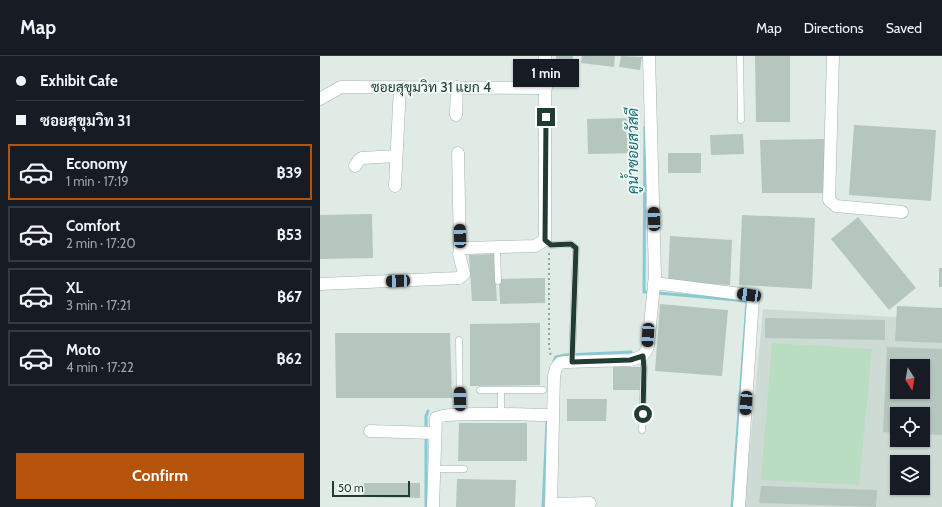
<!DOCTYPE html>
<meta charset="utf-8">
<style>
:root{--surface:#171b24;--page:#20242c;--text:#f1f3f6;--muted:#9ea1a6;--line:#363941;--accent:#b45309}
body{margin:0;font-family:Cabin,Sarabun,sans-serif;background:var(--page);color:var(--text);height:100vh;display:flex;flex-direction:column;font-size:15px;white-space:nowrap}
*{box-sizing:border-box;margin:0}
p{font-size:13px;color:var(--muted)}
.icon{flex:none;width:22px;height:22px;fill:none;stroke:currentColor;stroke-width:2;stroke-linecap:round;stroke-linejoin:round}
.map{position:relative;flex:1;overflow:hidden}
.side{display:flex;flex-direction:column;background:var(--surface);width:320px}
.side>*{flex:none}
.banner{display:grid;align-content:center;height:88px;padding:0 16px;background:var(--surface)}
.needle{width:26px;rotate:169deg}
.buttons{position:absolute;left:570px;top:303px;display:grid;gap:8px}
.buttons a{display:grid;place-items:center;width:40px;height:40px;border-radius:0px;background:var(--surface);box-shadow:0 1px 3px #0004;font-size:20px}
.scale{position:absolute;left:12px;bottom:10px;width:78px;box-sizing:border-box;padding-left:4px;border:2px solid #203c33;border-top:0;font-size:11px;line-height:14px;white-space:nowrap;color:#203c33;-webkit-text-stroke:3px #f0f8f4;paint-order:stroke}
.end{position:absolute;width:18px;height:18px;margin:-9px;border:5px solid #203c33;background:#fff;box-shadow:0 0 0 2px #fff}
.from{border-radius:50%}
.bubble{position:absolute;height:28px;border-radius:0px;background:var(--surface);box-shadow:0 1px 3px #0004;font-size:13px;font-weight:700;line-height:28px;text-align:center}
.car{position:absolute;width:12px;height:24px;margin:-12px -6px;border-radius:5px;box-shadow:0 0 3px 1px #0007;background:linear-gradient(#222 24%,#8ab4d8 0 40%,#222 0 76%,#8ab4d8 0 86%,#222 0)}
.banner b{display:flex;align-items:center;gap:14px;height:38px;font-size:15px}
.banner b+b{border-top:1px solid var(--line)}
.banner i{width:10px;height:10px;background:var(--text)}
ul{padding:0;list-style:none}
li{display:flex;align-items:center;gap:12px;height:56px;margin:0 8px 6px;padding:0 8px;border:2px solid var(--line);border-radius:0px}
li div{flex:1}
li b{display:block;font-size:15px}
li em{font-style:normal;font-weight:700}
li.on{border-color:var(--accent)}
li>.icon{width:36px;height:36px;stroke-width:1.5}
.action{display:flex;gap:8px;margin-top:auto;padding:8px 16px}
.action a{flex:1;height:46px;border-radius:0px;background:var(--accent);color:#fff;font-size:16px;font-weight:700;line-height:46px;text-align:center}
header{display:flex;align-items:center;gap:24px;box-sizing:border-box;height:56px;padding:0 20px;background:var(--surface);border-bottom:1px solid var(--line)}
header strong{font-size:19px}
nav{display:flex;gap:22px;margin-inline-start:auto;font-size:14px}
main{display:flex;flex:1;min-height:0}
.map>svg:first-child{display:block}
.built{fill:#cedbd4;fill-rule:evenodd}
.grass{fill:#b8ddc0}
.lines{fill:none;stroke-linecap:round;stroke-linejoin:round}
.stream{stroke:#86cbd3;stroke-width:3}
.building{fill:#b5c6be;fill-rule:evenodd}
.lane-casing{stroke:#a3b3ad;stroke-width:7}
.street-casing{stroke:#a3b3ad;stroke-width:13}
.path{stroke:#7fb09e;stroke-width:2;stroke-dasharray:2 3;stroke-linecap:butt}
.lane{stroke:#fff;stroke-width:6}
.street{stroke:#fff;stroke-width:12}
.route{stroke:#203c33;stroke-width:5}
.labels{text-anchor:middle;stroke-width:4;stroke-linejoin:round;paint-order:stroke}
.street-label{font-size:14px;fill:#203c33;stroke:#f0f8f4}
.water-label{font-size:15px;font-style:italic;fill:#196e7a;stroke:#f0f8f4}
</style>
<header>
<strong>Map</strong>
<nav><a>Map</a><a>Directions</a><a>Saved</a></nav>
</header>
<main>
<section class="side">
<div class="banner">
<b><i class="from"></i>Exhibit Cafe</b>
<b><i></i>ซอยสุขุมวิท 31</b>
</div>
<ul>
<li class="on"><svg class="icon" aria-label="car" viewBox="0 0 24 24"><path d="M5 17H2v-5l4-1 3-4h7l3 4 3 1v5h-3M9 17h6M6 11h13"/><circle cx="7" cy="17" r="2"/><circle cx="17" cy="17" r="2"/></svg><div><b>Economy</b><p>1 min · 17:19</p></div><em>฿39</em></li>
<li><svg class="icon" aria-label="car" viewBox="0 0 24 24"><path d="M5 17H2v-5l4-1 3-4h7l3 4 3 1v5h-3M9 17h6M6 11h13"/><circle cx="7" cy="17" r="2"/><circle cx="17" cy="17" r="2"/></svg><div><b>Comfort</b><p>2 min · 17:20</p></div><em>฿53</em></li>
<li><svg class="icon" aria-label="car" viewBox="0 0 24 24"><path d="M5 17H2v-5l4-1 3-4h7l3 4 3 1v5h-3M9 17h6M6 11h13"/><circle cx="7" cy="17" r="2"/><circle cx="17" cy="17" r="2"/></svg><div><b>XL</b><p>3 min · 17:21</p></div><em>฿67</em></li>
<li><svg class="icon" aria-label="car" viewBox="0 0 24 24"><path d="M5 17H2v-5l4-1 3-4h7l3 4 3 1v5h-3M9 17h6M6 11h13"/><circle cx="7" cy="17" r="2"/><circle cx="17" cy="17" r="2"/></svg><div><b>Moto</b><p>4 min · 17:22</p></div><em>฿62</em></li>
</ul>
<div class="action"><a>Confirm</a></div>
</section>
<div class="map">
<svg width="622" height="451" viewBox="0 0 622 451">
<rect width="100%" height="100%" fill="#e0ebe6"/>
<path class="built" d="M 443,253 L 622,264 L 622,451 L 424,451 ZM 577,310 L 603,310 L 603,336 L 577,336 ZM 577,358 L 603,358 L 603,384 L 577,384 ZM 577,406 L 603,406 L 603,432 L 577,432 Z"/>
<path class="grass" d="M 452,287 L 552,293 L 539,429 L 441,424 Z"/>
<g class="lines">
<path class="stream" d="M 325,71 L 324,236 L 327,236
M 338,237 L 427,245 L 412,451
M 234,305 L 236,301 L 246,299 L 311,296
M 106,373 L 106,360 L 108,355
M 106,379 L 106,451
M 223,451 L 227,366"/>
</g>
<path class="building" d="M 236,0 L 253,0 L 253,11 L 236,11 Z
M 262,0 L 295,0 L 294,11 L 261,7 Z
M 301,0 L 322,1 L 320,14 L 299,11 Z
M 435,0 L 470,0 L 470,66 L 436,66 Z
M 315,62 L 316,97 L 268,98 L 267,63 Z
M 534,69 L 616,74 L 611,145 L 529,139 Z
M 423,78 L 424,98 L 391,99 L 390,79 Z
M 504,83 L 504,137 L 442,137 L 440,84 Z
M 348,97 L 381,97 L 381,117 L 348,117 Z
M 52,158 L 53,202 L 0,203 L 0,159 Z
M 422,159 L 495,162 L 492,233 L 419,229 Z
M 538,161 L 596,232 L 569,254 L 511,183 Z
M 350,180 L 412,184 L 410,229 L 348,225 Z
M 174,198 L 177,245 L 152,245 L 149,199 Z
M 619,212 L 622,212 L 622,231 L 619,231 Z
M 225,222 L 225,247 L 180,248 L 179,223 Z
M 340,248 L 408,254 L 402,320 L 335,315 Z
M 577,250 L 622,252 L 622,287 L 575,285 Z
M 445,262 L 565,264 L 565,284 L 445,282 Z
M 220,267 L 220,329 L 150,330 L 150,268 Z
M 15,277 L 130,277 L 132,342 L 16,342 Z
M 567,291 L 622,293 L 622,379 L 603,378 L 603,358 L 577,358 L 577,377 L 563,376 ZM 577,310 L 603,310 L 603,336 L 577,336 Z
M 293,311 L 322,311 L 322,334 L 293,334 Z
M 247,343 L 287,343 L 286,365 L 247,365 Z
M 139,367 L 207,367 L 207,405 L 138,405 Z
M 137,423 L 196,424 L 195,451 L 136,451 Z
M 44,427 L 100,427 L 100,442 L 43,441 Z
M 441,430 L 557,434 L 556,451 L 439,447 Z"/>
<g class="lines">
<defs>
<path id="lane" d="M 420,0 L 421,64
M 225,184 L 231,189 L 251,188 L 256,192 L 252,306
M 177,192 L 178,225
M 139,284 L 140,358
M 160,334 L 181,334
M 181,358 L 181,334 L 223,334
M 322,374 L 324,312 L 323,300
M 114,413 L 144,413"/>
<path id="street" d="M 513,0 L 509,144 L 516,150 L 582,156
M 0,43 L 21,31 L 226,32
M 136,59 L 137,31
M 138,97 L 140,194
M 35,110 L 39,104 L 42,102 L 76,100
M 75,130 L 80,31
M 334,227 L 429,239 L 433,243 L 419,451
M 0,228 L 139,222 L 144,218 L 139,198 L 140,194 L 145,192 L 215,190 L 225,184 L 225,0
M 50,375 L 114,377
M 231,448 L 270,447
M 113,451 L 116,362 C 125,355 214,359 232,359
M 231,451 L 234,320 L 236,312 L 240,307 L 246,306 L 310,304 C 320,302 325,300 328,290 L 335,219 L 329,0"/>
</defs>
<use href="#lane" class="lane-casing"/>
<use href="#street" class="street-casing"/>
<path class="path" d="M 229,197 L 229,290 L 231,302"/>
<use href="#lane" class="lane"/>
<use href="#street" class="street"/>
</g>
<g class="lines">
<path class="route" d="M 226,61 L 225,184 L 231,189 L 251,188 L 256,192 L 252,306 L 310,304 L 323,300 L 324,312 L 323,358"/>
</g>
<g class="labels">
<g class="street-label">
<text x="111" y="36">ซอยสุขุมวิท 31 แยก 4</text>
</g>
<g class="water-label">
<text transform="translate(313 95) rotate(-90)" y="5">คูน้ำซอยสวัสดี</text>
</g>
</g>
</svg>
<div class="buttons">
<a><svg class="needle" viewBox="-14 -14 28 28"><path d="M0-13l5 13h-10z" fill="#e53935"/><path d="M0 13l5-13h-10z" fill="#9ea1a6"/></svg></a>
<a><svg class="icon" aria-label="locate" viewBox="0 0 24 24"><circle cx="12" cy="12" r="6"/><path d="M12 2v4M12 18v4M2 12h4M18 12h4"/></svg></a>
<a><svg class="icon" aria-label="layers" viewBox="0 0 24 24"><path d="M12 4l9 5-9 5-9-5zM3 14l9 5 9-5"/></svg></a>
</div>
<div class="scale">50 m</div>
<i class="end from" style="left:323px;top:358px"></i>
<i class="end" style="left:226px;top:61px"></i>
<div class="bubble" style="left:193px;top:3px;width:66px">1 min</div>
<i class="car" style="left:334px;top:163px;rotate:358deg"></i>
<i class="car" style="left:140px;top:180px;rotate:358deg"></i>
<i class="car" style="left:78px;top:225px;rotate:268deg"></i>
<i class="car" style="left:429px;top:239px;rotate:278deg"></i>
<i class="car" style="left:328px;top:279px;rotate:183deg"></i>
<i class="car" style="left:140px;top:343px;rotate:359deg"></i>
<i class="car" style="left:426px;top:347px;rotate:184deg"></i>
</div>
</main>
